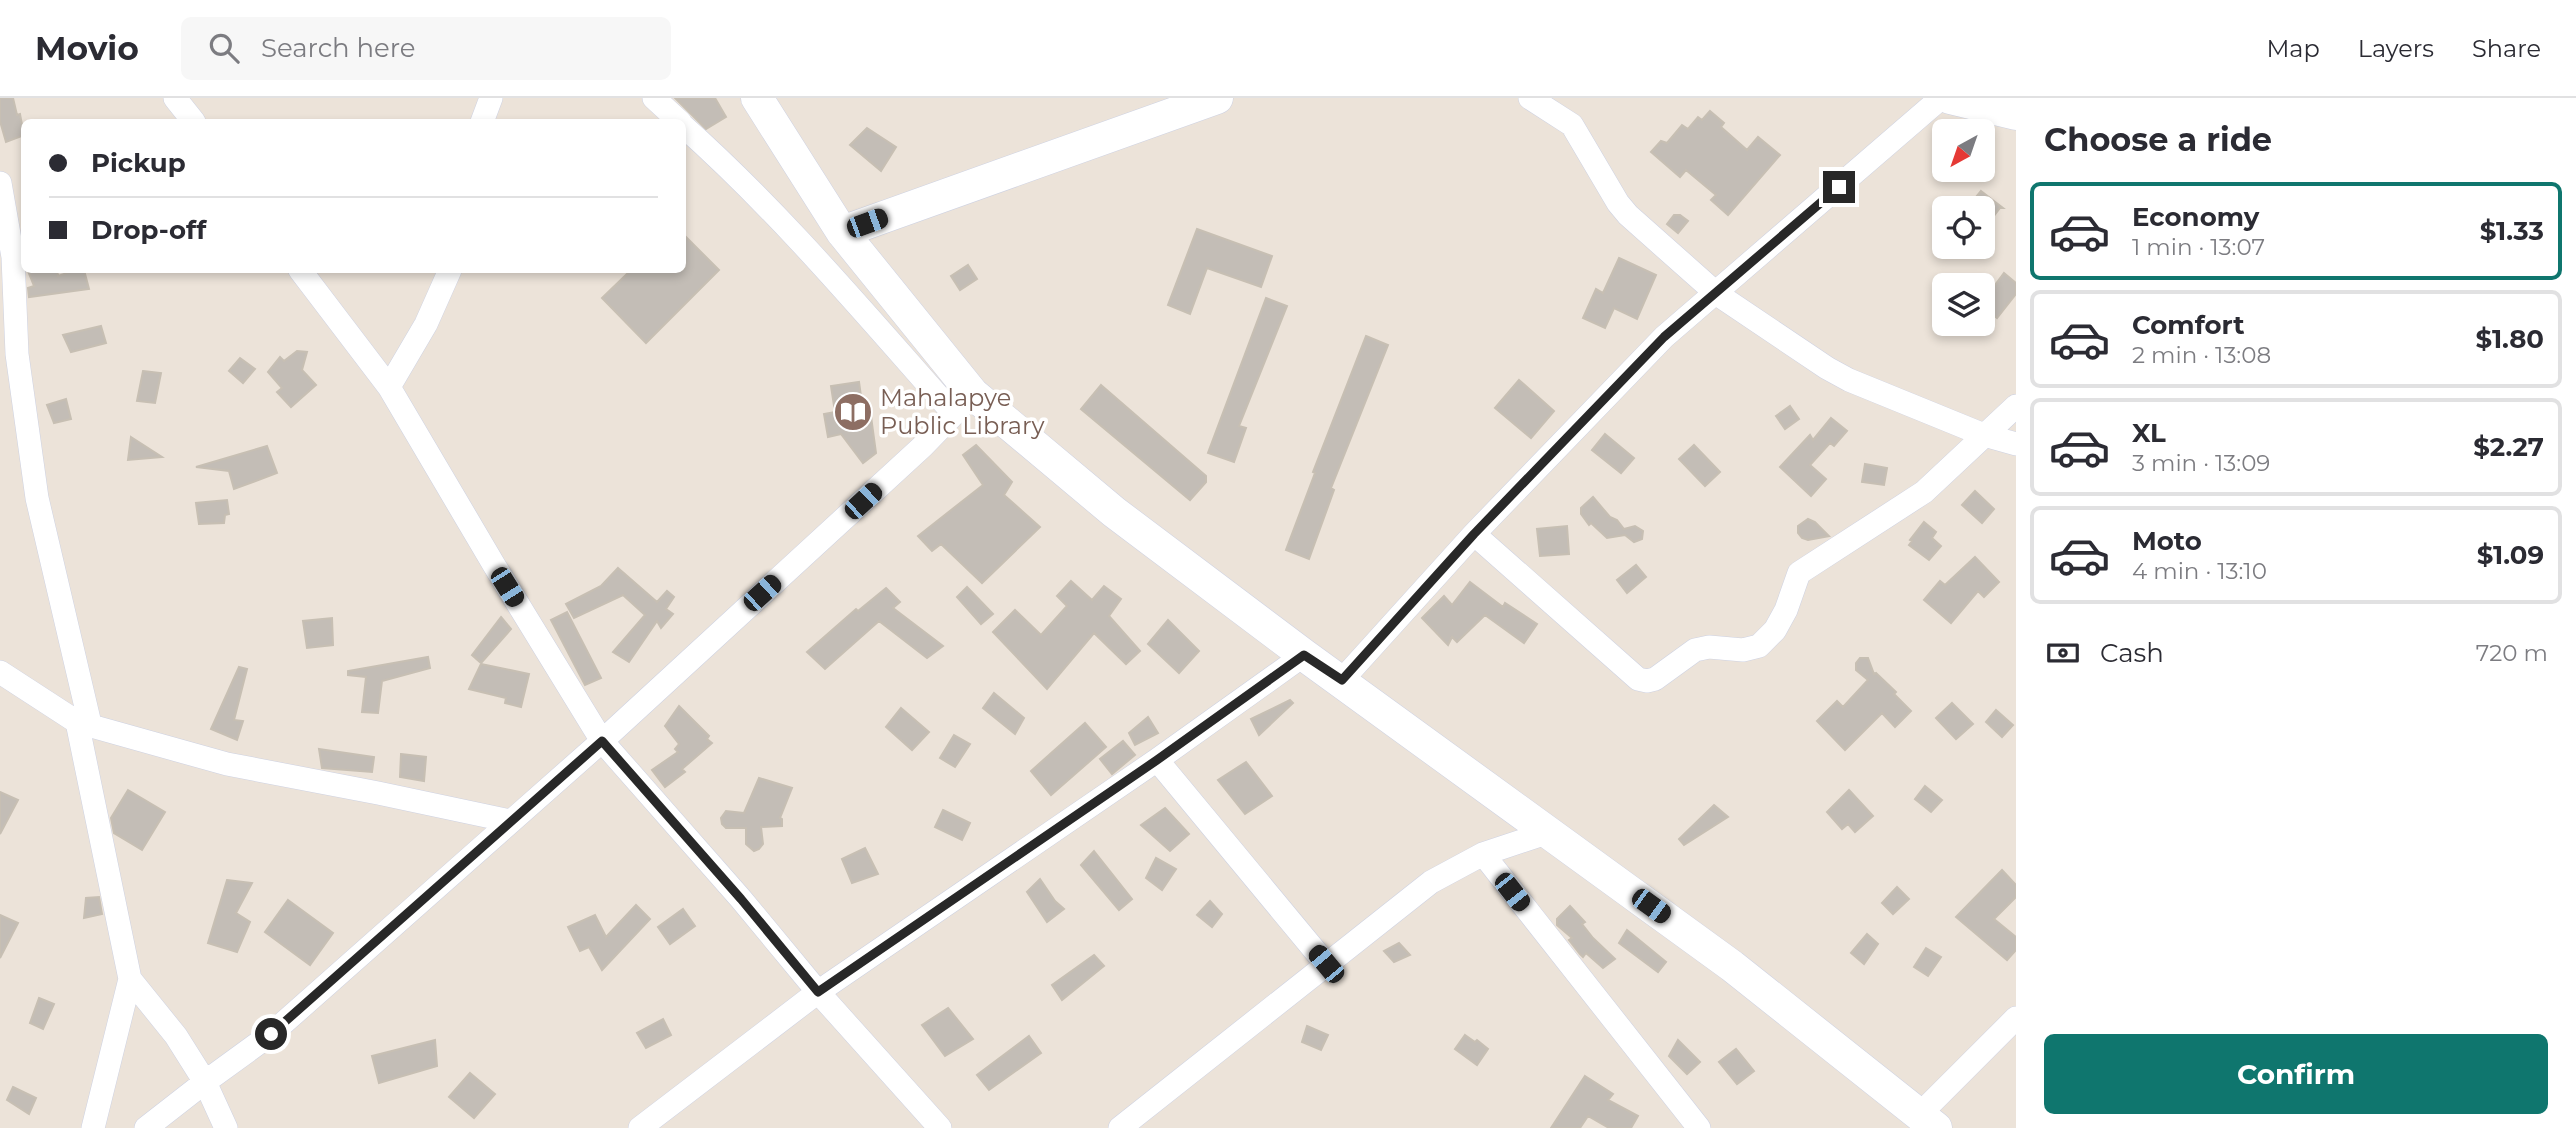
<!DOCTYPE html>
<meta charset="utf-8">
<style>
:root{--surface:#fff;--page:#f7f7f7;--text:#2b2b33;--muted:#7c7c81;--line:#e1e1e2;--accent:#0f766e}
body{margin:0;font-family:Montserrat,sans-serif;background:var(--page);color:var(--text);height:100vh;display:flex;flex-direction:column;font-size:26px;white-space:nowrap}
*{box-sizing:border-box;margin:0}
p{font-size:23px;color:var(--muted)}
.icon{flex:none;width:38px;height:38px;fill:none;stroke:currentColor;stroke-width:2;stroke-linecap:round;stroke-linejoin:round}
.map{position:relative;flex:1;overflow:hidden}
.panel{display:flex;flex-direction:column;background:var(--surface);width:560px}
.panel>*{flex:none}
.top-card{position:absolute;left:21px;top:21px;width:665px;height:154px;border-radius:10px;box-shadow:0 4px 10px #0003;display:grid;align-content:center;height:154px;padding:0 28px;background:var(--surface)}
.needle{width:46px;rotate:220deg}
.buttons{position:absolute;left:1932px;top:21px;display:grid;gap:14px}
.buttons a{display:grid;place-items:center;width:63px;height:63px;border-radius:10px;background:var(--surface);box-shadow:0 4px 10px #0003;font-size:35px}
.end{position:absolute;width:32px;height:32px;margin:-16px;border:9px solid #282828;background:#fff;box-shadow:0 0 0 4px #fff}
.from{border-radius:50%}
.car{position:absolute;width:21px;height:42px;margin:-21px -10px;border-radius:9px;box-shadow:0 0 5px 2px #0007;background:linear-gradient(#222 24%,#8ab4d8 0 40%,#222 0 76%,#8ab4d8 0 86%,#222 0)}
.top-card b{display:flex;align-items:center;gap:24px;height:66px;font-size:26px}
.top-card b+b{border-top:2px solid var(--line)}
.top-card i{width:18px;height:18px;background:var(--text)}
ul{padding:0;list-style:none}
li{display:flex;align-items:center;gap:21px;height:98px;margin:0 14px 10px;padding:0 14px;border:4px solid var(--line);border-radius:10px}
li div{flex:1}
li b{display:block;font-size:26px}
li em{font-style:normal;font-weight:700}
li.on{border-color:var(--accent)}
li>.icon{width:63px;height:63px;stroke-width:1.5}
h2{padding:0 28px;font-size:32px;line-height:84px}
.pay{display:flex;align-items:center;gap:18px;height:77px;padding:0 28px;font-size:26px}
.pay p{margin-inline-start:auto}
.button{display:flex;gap:14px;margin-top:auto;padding:14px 28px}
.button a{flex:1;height:80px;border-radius:10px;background:var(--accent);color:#fff;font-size:28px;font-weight:700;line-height:80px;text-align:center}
header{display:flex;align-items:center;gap:42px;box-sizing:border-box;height:98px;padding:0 35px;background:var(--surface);border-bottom:2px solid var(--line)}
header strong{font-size:33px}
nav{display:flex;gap:38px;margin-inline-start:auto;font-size:24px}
.search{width:490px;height:63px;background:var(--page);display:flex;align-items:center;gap:18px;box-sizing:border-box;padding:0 24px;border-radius:10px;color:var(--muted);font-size:26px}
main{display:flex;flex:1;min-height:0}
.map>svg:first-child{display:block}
.building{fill:#c3bdb6;stroke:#c7bfb3;stroke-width:2}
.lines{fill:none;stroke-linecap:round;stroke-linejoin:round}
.street-casing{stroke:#ced2e2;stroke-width:24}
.secondary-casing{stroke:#ced2e2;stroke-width:33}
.street{stroke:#fff;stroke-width:23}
.secondary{stroke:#fff;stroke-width:32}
.route{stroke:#282828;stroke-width:9}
.labels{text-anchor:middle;stroke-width:7;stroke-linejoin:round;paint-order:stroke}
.education-label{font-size:24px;fill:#785e54;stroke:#fff;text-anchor:start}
</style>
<header>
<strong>Movio</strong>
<div class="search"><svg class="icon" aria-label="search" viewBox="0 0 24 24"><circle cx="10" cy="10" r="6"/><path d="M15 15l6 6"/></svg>Search here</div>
<nav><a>Map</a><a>Layers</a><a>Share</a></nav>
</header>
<main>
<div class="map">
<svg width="2016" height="1030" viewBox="0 0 2016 1030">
<rect width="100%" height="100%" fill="#ece3d9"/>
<path class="building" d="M 0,0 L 13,0 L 17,17 L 20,16 L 24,37 L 6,44 L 0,23 Z
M 675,0 L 715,0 L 726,19 L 706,31 Z
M 1710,13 L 1724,25 L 1721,29 L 1747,52 L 1758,39 L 1780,57 L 1728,117 L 1711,102 L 1716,97 L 1686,72 L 1680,79 L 1651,54 L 1661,43 L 1667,45 L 1682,27 L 1688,31 L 1698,19 L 1702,22 Z
M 867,30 L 896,49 L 881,73 L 850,47 Z
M 1981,93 L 2003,110 L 2000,110 L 1983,132 L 1983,110 L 1967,110 Z
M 1674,117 L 1680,117 L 1688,123 L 1678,135 L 1667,126 Z
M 1197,131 L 1272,158 L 1261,189 L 1207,170 L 1190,216 L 1168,207 Z
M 682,135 L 719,172 L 646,245 L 602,200 L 631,172 L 682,172 Z
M 1619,160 L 1656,177 L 1637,221 L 1614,210 L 1605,230 L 1583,220 L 1596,191 L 1603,195 Z
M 968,167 L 977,181 L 960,192 L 951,178 Z
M 57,172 L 58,178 L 76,172 L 84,172 L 89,191 L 29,199 L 28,190 L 34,188 L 28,173 Z
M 2004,175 L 2016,185 L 2016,196 L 1997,220 L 1983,208 L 1983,203 Z
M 1266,200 L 1287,208 L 1239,328 L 1246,330 L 1234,364 L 1208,355 Z
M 101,228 L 106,245 L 71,254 L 63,237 Z
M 1366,238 L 1388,247 L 1331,390 L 1334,392 L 1309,461 L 1286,452 L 1315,375 L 1313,374 Z
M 297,253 L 307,254 L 302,272 L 316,287 L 291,309 L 277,294 L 282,290 L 268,274 L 280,259 L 284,263 Z
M 240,260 L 255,271 L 243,285 L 229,273 Z
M 143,273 L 161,275 L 155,305 L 137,303 Z
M 1519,282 L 1554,313 L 1531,340 L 1495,310 Z
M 859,284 L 863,313 L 870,311 L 876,355 L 863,365 L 841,336 L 828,339 L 824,316 L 835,314 L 831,288 Z
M 1101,287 L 1206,378 L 1206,384 L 1190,402 L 1081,311 Z
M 66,301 L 71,321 L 54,325 L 47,307 Z
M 1790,308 L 1799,321 L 1785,331 L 1776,318 Z
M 1831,320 L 1847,333 L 1834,348 L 1830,345 L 1810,367 L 1826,381 L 1811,398 L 1780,369 L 1810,337 L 1813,342 Z
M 1605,336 L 1634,360 L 1621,375 L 1592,352 Z
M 131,339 L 162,359 L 128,362 Z
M 976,347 L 1012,384 L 1004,397 L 1040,429 L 982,485 L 941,446 L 932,453 L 918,438 L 983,387 L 963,357 Z
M 1694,347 L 1720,374 L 1705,388 L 1679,361 Z
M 267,348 L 277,375 L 234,391 L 229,373 L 196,369 Z
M 1865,366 L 1887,370 L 1884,387 L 1862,384 Z
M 1975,393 L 1994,411 L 1982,425 L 1962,407 Z
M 1593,399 L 1610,419 L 1617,422 L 1624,431 L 1635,428 L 1643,433 L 1642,441 L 1634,444 L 1625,437 L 1607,440 L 1591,425 L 1589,427 L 1581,416 L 1581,410 Z
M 227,402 L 229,416 L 225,417 L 224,425 L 199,426 L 196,405 Z
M 1808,421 L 1815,424 L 1829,438 L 1808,442 L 1802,440 L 1798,435 L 1798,428 Z
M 1924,424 L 1936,434 L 1932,440 L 1941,448 L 1929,462 L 1909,447 L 1912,443 L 1910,442 Z
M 1567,428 L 1569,456 L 1540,458 L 1537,431 Z
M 1975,459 L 1999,484 L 1984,499 L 1978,493 L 1951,525 L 1924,502 L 1940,483 L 1945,487 Z
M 1636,467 L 1646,479 L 1627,495 L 1617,482 Z
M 618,470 L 657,504 L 667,493 L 674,499 L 666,511 L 673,516 L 661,530 L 657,523 L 629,564 L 613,554 L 645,517 L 623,497 L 574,520 L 566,506 L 601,488 Z
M 1071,483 L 1092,502 L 1104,488 L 1121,501 L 1109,518 L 1140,553 L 1126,566 L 1094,535 L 1047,591 L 993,534 L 1015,512 L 1041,537 L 1067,508 L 1057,498 Z
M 1470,484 L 1503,509 L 1505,505 L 1537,526 L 1524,545 L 1485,517 L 1457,544 L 1452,539 L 1448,547 L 1422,520 L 1444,498 L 1452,507 Z
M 967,489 L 993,516 L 981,526 L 957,499 Z
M 886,490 L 900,504 L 893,510 L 943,548 L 927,560 L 879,523 L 825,571 L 807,554 L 856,511 L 858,513 Z
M 567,514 L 601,580 L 585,587 L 551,522 Z
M 501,519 L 511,531 L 481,565 L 472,557 Z
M 332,520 L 333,547 L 307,550 L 303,523 Z
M 1168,522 L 1199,553 L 1179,575 L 1148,546 Z
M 428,559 L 430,570 L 382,583 L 378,615 L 362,614 L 366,579 L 348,577 L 348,573 Z
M 1860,560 L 1868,560 L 1874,576 L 1876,575 L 1896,594 L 1894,596 L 1911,613 L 1895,629 L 1882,615 L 1845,652 L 1817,623 L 1837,603 L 1843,609 L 1868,582 L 1856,572 L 1856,565 Z
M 481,566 L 529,576 L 521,609 L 505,605 L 506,600 L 469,591 Z
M 239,569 L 247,571 L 234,622 L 243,623 L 237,642 L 211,631 Z
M 994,595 L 1024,620 L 1015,636 L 983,610 Z
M 1290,602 L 1293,605 L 1259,637 L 1251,621 Z
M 1952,605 L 1973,626 L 1956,641 L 1936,620 Z
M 679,608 L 709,638 L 707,641 L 712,645 L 682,671 L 685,674 L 665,689 L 652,672 L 678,654 L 675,651 L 679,646 L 665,628 Z
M 901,610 L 929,634 L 912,652 L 886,629 Z
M 1996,612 L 2013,627 L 2002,639 L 1986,624 Z
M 1148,619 L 1158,635 L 1135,647 L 1129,635 Z
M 1085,625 L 1106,649 L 1051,697 L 1031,673 Z
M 954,637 L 970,646 L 955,669 L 940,660 Z
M 1123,643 L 1135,657 L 1112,676 L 1100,661 Z
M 319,651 L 374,659 L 372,674 L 322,670 Z
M 401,656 L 426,659 L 424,683 L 400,679 Z
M 1246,664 L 1272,698 L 1245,716 L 1218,682 Z
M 759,680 L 792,690 L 780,720 L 782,721 L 782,728 L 761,729 L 763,746 L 759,751 L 754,753 L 746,746 L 746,730 L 726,730 L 722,726 L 721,720 L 726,713 L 744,715 Z
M 1925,688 L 1942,702 L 1931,714 L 1915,701 Z
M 128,692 L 165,714 L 142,752 L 114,735 L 111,720 Z
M 1849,692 L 1873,718 L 1855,734 L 1848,726 L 1842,731 L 1827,714 Z
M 0,694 L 18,702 L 0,736 Z
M 1714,707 L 1728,719 L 1684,747 L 1679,741 Z
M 1165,710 L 1189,736 L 1170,753 L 1141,727 Z
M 943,712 L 970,725 L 962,742 L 935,729 Z
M 865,750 L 878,776 L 852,785 L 842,761 Z
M 1094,753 L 1132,801 L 1119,812 L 1081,767 Z
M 1156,760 L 1176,771 L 1162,792 L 1146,780 Z
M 2002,772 L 2016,787 L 2016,799 L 1994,821 L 2016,839 L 2016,852 L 2007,862 L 1956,819 Z
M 1040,781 L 1055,803 L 1064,811 L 1047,824 L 1027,794 Z
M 227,782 L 252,785 L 236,815 L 250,824 L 237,854 L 208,845 Z
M 1897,789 L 1909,801 L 1893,816 L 1882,805 Z
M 99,799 L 102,816 L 84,820 L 86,800 Z
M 288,802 L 333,835 L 310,867 L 265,834 Z
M 1210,803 L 1222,816 L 1212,829 L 1197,817 Z
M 636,807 L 650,821 L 602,872 L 589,849 L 580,853 L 568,829 L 595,817 L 606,839 Z
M 1570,808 L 1585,824 L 1582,826 L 1593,840 L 1615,861 L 1603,870 L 1586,855 L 1583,859 L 1580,856 L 1569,842 L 1572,840 L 1557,827 L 1557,821 Z
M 683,811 L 695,828 L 670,846 L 658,829 Z
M 0,817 L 18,825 L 0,860 Z
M 1627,832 L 1666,864 L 1658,874 L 1619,845 Z
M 1867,836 L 1878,846 L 1864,866 L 1851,855 Z
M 1399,845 L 1410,857 L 1394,864 L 1384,853 Z
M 1926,850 L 1941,859 L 1928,878 L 1914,869 Z
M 1094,857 L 1104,868 L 1062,902 L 1052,887 Z
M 39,900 L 54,906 L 43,931 L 30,925 Z
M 948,910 L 973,941 L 945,958 L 922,927 Z
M 663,921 L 671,937 L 646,950 L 637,935 Z
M 1307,928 L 1328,937 L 1321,952 L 1302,944 Z
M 1465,937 L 1475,944 L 1477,942 L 1488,951 L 1477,967 L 1455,951 Z
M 1029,938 L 1041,955 L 989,992 L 977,977 Z
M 435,942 L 437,968 L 379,985 L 372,958 Z
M 1678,942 L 1700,964 L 1687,976 L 1669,958 Z
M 1736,951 L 1754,973 L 1737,986 L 1719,964 Z
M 470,975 L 495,996 L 474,1020 L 449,999 Z
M 1585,978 L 1613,996 L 1608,1002 L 1638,1018 L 1631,1030 L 1609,1030 L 1588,1018 L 1580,1030 L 1551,1030 Z
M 13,989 L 36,1000 L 29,1016 L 7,1002 Z"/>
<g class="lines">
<defs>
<path id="street" d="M 175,0 L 194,24
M 654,0 L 680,24
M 1530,0 L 1572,27 L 1618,105 L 1628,117 L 1717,196 L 1827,270 L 1849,282 L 1984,337 L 2016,346
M 482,24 L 491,0
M 682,27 C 781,115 866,217 954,316 L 963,306
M 0,85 L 13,159 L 17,256 L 37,400 L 90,626
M 300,172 L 389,289 L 494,467 L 602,643 L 741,801 L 818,894 L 940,1030
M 389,289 L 426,226 L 450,172
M 1474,436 L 1638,581 L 1647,583 L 1655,581 L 1695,552 L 1709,549 L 1743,552 L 1759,548 L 1775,532 L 1786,512 L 1799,475 L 1924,394 L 2016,308
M 0,574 L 77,624 L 227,666 L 378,695 L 510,723
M 1342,582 L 1474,436 L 1664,239 L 1941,0
M 77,624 L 130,881 L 93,1030
M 1157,662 L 1326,866
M 1483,756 L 1699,1030
M 130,881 L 176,938 L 205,984 L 226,1030
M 1920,1016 L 2016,920
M 146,1030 L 205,984 L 271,936 L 602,643 L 923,348 L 954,316
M 640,1030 L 818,894 L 1157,662 L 1304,557
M 1120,1030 L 1431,784 L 1483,756 L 1549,734"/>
<path id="secondary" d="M 757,0 L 842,134 L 973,296 L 1114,414 L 1304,557 L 1732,868 L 1936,1030
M 1950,0 L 2016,16
M 842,134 L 1217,0"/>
</defs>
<use href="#street" class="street-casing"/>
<use href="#secondary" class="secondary-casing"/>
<use href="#street" class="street"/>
<use href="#secondary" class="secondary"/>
</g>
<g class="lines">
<path class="route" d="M 271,936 L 602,643 L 741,801 L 818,894 L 1157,662 L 1304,557 L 1342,582 L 1474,436 L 1664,239 L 1839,89"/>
</g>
<defs>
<symbol id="library-disc" viewBox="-11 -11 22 22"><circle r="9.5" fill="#8d6e63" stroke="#fff"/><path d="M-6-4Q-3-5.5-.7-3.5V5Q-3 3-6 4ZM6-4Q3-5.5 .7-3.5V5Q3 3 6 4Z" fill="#fff"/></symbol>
</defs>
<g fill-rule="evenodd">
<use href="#library-disc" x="831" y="292" width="44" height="44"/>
</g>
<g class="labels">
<g class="education-label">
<text x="880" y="308">Mahalapye<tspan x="880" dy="28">Public Library</tspan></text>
</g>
</g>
</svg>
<div class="buttons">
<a><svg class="needle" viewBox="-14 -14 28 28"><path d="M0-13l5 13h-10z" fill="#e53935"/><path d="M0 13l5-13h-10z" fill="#7c7c81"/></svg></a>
<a><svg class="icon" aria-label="locate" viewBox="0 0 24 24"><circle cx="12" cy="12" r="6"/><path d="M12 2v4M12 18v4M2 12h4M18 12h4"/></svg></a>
<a><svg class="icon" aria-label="layers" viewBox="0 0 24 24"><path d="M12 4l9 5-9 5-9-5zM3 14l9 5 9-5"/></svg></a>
</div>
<i class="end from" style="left:271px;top:936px"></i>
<i class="end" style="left:1839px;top:89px"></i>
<i class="car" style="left:867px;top:125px;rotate:70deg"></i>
<i class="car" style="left:863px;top:403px;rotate:47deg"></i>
<i class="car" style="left:507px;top:489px;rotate:148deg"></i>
<i class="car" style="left:762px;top:495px;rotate:48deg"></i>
<i class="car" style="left:1512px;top:794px;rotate:142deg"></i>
<i class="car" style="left:1651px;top:808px;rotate:126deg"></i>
<i class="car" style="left:1326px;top:866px;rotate:320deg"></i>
<div class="top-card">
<b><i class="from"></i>Pickup</b>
<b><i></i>Drop-off</b>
</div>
</div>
<section class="panel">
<h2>Choose a ride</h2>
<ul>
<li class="on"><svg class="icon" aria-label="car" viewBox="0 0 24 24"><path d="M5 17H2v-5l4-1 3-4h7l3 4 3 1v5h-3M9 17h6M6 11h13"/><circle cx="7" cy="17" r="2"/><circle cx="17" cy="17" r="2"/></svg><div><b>Economy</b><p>1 min · 13:07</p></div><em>$1.33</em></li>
<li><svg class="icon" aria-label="car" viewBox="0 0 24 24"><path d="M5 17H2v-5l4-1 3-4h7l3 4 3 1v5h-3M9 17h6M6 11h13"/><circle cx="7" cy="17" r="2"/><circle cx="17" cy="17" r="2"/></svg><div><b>Comfort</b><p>2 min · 13:08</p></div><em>$1.80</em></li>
<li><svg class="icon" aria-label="car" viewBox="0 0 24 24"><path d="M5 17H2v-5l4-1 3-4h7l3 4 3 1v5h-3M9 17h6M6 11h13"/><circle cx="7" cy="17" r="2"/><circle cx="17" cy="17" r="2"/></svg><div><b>XL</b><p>3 min · 13:09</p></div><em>$2.27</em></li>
<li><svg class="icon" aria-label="car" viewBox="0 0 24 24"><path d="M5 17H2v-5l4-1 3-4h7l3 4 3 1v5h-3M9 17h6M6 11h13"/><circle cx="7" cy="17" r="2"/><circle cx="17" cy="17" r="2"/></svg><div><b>Moto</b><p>4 min · 13:10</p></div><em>$1.09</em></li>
</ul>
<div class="pay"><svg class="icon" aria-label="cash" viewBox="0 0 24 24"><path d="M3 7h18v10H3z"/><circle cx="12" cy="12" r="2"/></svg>Cash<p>720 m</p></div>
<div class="button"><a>Confirm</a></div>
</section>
</main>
